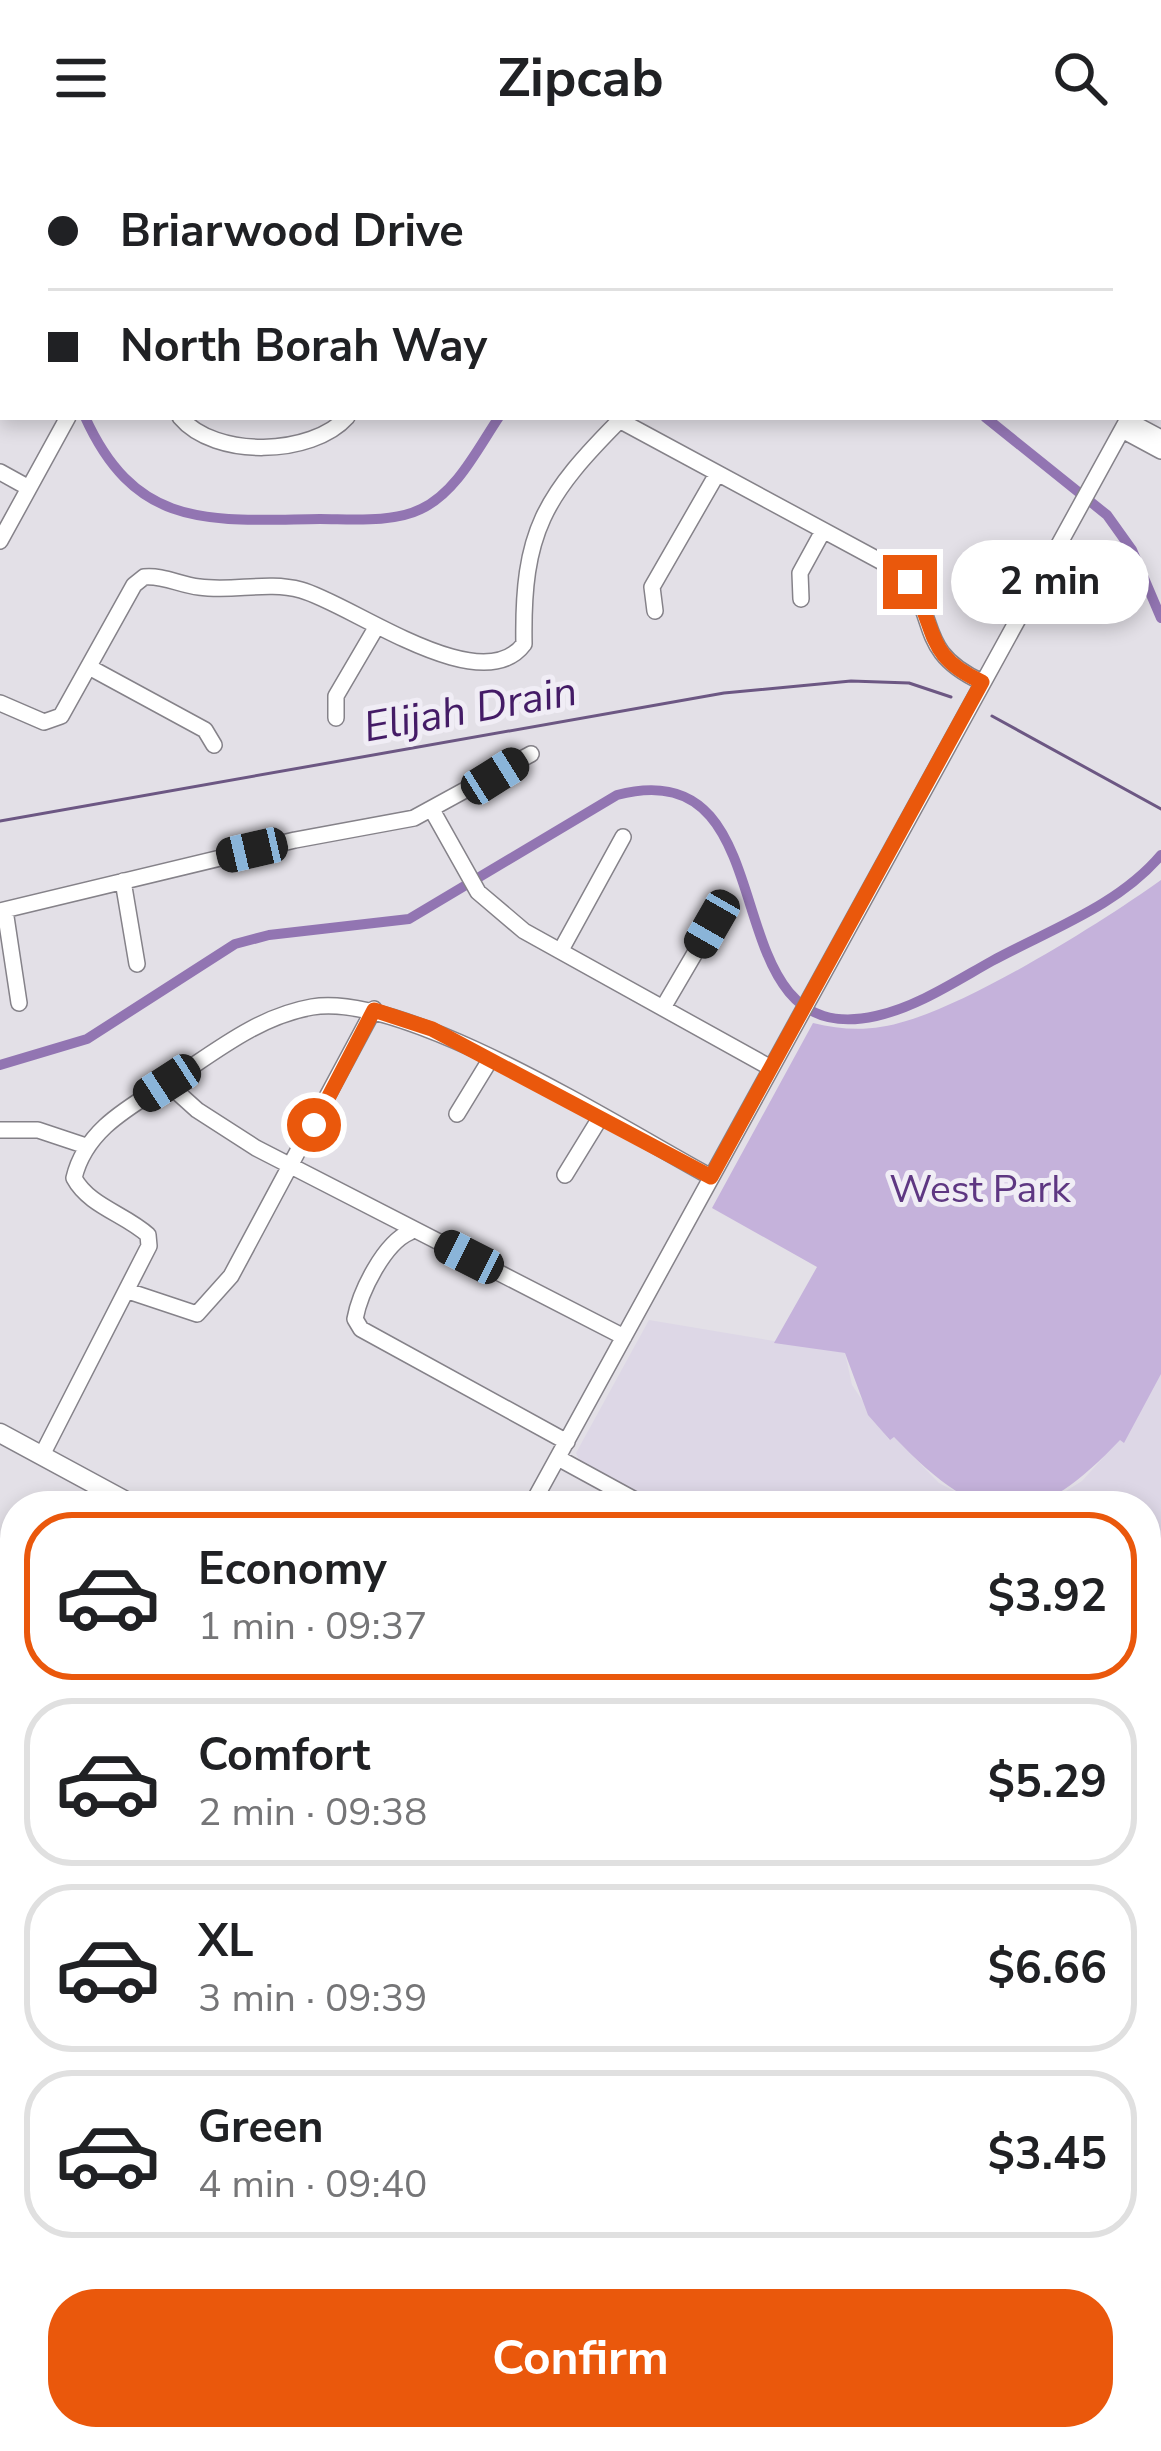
<!DOCTYPE html>
<meta charset="utf-8">
<style>
:root{--surface:#fff;--page:#f6f6f6;--text:#202124;--muted:#757577;--line:#e0e0e0;--accent:#ea580c}
body{margin:0;font-family:"Nunito Sans",sans-serif;background:var(--page);color:var(--text);height:100vh;display:flex;flex-direction:column;font-size:45px;white-space:nowrap}
*{box-sizing:border-box;margin:0}
p{font-size:39px;color:var(--muted)}
.icon{flex:none;width:66px;height:66px;fill:none;stroke:currentColor;stroke-width:2;stroke-linecap:round;stroke-linejoin:round}
.map{position:relative;flex:1;overflow:hidden}
.details{position:absolute;left:0px;top:1335px;width:1161px;height:960px;display:flex;flex-direction:column;background:var(--surface);border-radius:48px 48px 0 0;box-shadow:0 6px 18px #0003}
.details>*{flex:none}
.hud{position:absolute;left:0px;top:0px;width:1161px;height:264px;box-shadow:0 6px 18px #0003;display:grid;align-content:center;height:264px;padding:0 48px;background:var(--surface)}
.end{position:absolute;width:54px;height:54px;margin:-27px;border:15px solid #ea580c;background:#fff;box-shadow:0 0 0 6px #fff}
.from{border-radius:50%}
.bubble{position:absolute;height:84px;border-radius:42px;background:var(--surface);box-shadow:0 6px 18px #0003;font-size:39px;font-weight:700;line-height:84px;text-align:center}
.car{position:absolute;width:36px;height:72px;margin:-36px -18px;border-radius:15px;box-shadow:0 0 9px 3px #0007;background:linear-gradient(#222 24%,#8ab4d8 0 40%,#222 0 76%,#8ab4d8 0 86%,#222 0)}
.hud b{display:flex;align-items:center;gap:42px;height:114px;font-size:45px}
.hud b+b{border-top:3px solid var(--line)}
.hud i{width:30px;height:30px;background:var(--text)}
ul{padding:21px 0 0;list-style:none}
li{display:flex;align-items:center;gap:36px;height:168px;margin:0 24px 18px;padding:0 24px;border:6px solid var(--line);border-radius:48px}
li div{flex:1}
li b{display:block;font-size:45px}
li em{font-style:normal;font-weight:700}
li.selected{border-color:var(--accent)}
li>.icon{width:108px;height:108px;stroke-width:1.5}
.action{display:flex;gap:24px;margin-top:auto;padding:24px 48px}
.action a{flex:1;height:138px;border-radius:48px;background:var(--accent);color:#fff;font-size:48px;font-weight:700;line-height:138px;text-align:center}
header{display:flex;justify-content:space-between;align-items:center;height:156px;padding:0 48px;background:var(--surface);font-size:54px;font-weight:700}
.map>svg:first-child{display:block}
.built{fill:#ddd7e6}
.green{fill:#c5b2db}
.lines{fill:none;stroke-linecap:round;stroke-linejoin:round}
.stream{stroke:#6c5783;stroke-width:3}
.canal{stroke:#9275b2;stroke-width:10}
.minor-casing{stroke:#858289;stroke-width:18}
.major-casing{stroke:#858289;stroke-width:21}
.minor{stroke:#fff;stroke-width:15}
.major{stroke:#fff;stroke-width:18}
.route{stroke:#ea580c;stroke-width:15}
.labels{text-anchor:middle;stroke-width:10;stroke-linejoin:round;paint-order:stroke}
.park-label{font-size:39px;fill:#5e3782;stroke:#f0edf5}
.water-label{font-size:42px;font-style:italic;fill:#441b66;stroke:#f0edf5}
</style>
<header><svg class="icon" aria-label="menu" viewBox="0 0 24 24"><path d="M4 6h16M4 12h16M4 18h16"/></svg>Zipcab<svg class="icon" aria-label="search" viewBox="0 0 24 24"><circle cx="10" cy="10" r="6"/><path d="M15 15l6 6"/></svg></header>
<div class="map">
<svg width="1161" height="2295" viewBox="0 0 1161 2295">
<rect width="100%" height="100%" fill="#e3e0e7"/>
<path class="built" d="M 649,1164 L 845,1197 L 852,1229 L 889,1284 L 894,1281 L 939,1327 L 983,1350 L 658,1350 L 581,1308 L 576,1297 Z
M 1161,1218 L 1161,1464 L 1146,1491 L 1146,1350 L 1042,1350 L 1082,1325 L 1120,1283 Z"/>
<path class="green" d="M 1161,724 L 1161,1218 L 1124,1287 L 1120,1284 C 1031,1378 983,1374 894,1281 L 890,1284 L 868,1259 L 845,1197 L 774,1187 L 817,1111 L 712,1052 L 813,867 C 845,875 875,875 906,865 C 975,845 1101,767 1161,724 Z"/>
<g class="lines">
<path class="stream" d="M 992,560 L 1161,653
M 0,665 L 724,537 L 851,525 L 909,527 L 951,541
M 0,1742 L 15,1743"/>
<path class="canal" d="M 28,0 L 30,3
M 85,261 C 137,376 213,364 320,363 C 351,363 393,367 421,353 C 457,336 478,292 499,261
M 985,261 L 1107,359 L 1132,394 L 1161,462
M 0,909 L 87,883 L 235,788 L 269,779 L 409,763 L 617,639 C 797,592 704,899 876,860 C 917,851 956,825 992,805 C 1049,774 1118,750 1161,699"/>
<defs>
<path id="minor" d="M 258,0 L 263,3
M 1073,0 L 1078,3
M 210,3 L 212,0
M 356,3 L 357,0
M 555,3 L 556,0
M 915,3 L 917,0
M 1158,48 L 1161,50
M 1158,205 L 1161,199
M 180,261 C 215,303 312,300 347,261
M 619,264 L 895,413 C 944,456 910,493 982,526
M 1127,264 L 1161,282
M 1122,274 L 1161,295
M 0,316 L 29,332
M 0,385 L 68,261
M 801,443 L 800,417 L 823,375
M 655,455 L 652,431 L 717,318
M 89,511 L 205,574 L 214,589
M 0,547 L 44,566 L 61,560 L 134,429 L 144,421 C 163,419 180,429 199,431 C 233,436 267,425 301,434 C 350,447 481,546 524,488 C 522,375 544,340 623,261
M 336,562 L 336,540 L 377,470
M 432,654 L 478,736 L 524,775 L 771,912
M 123,725 L 137,808
M 5,754 L 19,847
M 0,755 L 295,684 L 414,662 L 531,598
M 561,794 L 623,681
M 664,850 L 712,768
M 167,927 L 197,954 L 256,992 L 624,1181
M 457,958 L 490,904
M 0,974 L 38,974 L 86,990
M 565,1019 L 600,962
M 410,1076 C 384,1087 360,1136 355,1163 L 361,1173 L 567,1286
M 128,1135 L 197,1158 L 231,1120 L 374,853
M 42,1299 L 149,1090 L 148,1079 C 125,1058 89,1050 74,1022 C 86,971 134,949 175,922 C 217,894 260,860 312,851 C 406,835 622,973 711,1021
M 558,1302 L 646,1350
M 531,1350 L 1129,261
M 0,1469 L 15,1474
M 1146,1516 L 1161,1489
M 0,1538 L 15,1509
M 1146,1651 L 1161,1651
M 0,1668 L 15,1670
M 1146,1782 L 1161,1781
M 0,1884 L 15,1857
M 0,2071 L 5,2089 L 0,2098
M 848,2280 L 848,2295
M 717,2295 L 725,2280
M 966,2295 L 967,2280
M 1084,2295 L 1084,2280"/>
<path id="major" d="M 0,1277 L 135,1350
M 1146,1898 L 1161,1906
M 10,2295 L 18,2280"/>
</defs>
<use href="#minor" class="minor-casing"/>
<use href="#major" class="major-casing"/>
<use href="#minor" class="minor"/>
<use href="#major" class="major"/>
</g>
<g class="lines">
<path class="route" d="M 314,969 L 374,854 L 432,873 L 711,1021 L 982,526 C 923,499 939,474 910,426"/>
</g>
<g class="labels">
<g class="park-label">
<text x="980" y="1046">West Park</text>
</g>
<g class="water-label">
<text transform="translate(470 552) rotate(-10)" y="15">Elijah Drain</text>
</g>
</g>
</svg>
<i class="end from" style="left:314px;top:969px"></i>
<i class="end" style="left:910px;top:426px"></i>
<div class="bubble" style="left:951px;top:384px;width:198px">2 min</div>
<i class="car" style="left:495px;top:620px;rotate:58deg"></i>
<i class="car" style="left:252px;top:694px;rotate:257deg"></i>
<i class="car" style="left:712px;top:768px;rotate:210deg"></i>
<i class="car" style="left:167px;top:927px;rotate:237deg"></i>
<i class="car" style="left:469px;top:1101px;rotate:297deg"></i>
<div class="hud">
<b><i class="from"></i>Briarwood Drive</b>
<b><i></i>North Borah Way</b>
</div>
<section class="details">
<ul>
<li class="selected"><svg class="icon" aria-label="car" viewBox="0 0 24 24"><path d="M5 17H2v-5l4-1 3-4h7l3 4 3 1v5h-3M9 17h6M6 11h13"/><circle cx="7" cy="17" r="2"/><circle cx="17" cy="17" r="2"/></svg><div><b>Economy</b><p>1 min · 09:37</p></div><em>$3.92</em></li>
<li><svg class="icon" aria-label="car" viewBox="0 0 24 24"><path d="M5 17H2v-5l4-1 3-4h7l3 4 3 1v5h-3M9 17h6M6 11h13"/><circle cx="7" cy="17" r="2"/><circle cx="17" cy="17" r="2"/></svg><div><b>Comfort</b><p>2 min · 09:38</p></div><em>$5.29</em></li>
<li><svg class="icon" aria-label="car" viewBox="0 0 24 24"><path d="M5 17H2v-5l4-1 3-4h7l3 4 3 1v5h-3M9 17h6M6 11h13"/><circle cx="7" cy="17" r="2"/><circle cx="17" cy="17" r="2"/></svg><div><b>XL</b><p>3 min · 09:39</p></div><em>$6.66</em></li>
<li><svg class="icon" aria-label="car" viewBox="0 0 24 24"><path d="M5 17H2v-5l4-1 3-4h7l3 4 3 1v5h-3M9 17h6M6 11h13"/><circle cx="7" cy="17" r="2"/><circle cx="17" cy="17" r="2"/></svg><div><b>Green</b><p>4 min · 09:40</p></div><em>$3.45</em></li>
</ul>
<div class="action"><a>Confirm</a></div>
</section>
</div>
